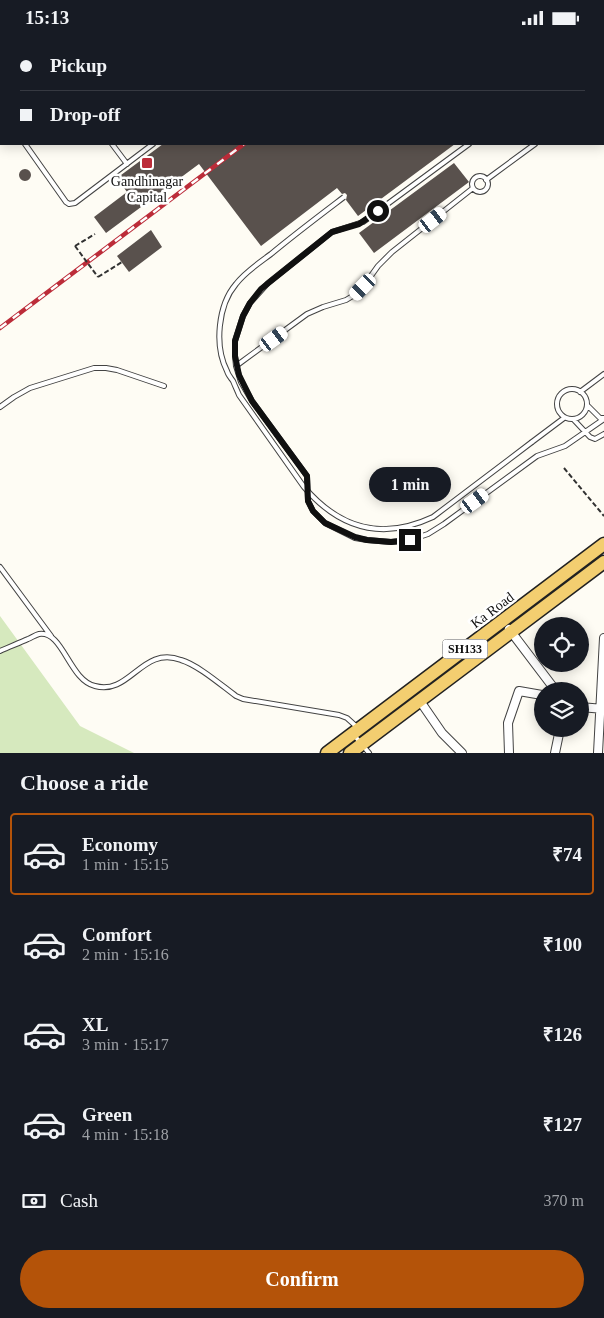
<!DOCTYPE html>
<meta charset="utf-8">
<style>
:root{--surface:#171b24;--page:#20242c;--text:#f1f3f6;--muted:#9ea1a6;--line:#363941;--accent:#b45309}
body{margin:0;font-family:Georgia,serif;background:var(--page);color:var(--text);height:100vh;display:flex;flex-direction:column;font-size:19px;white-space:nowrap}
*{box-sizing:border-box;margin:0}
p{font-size:16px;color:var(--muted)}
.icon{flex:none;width:28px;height:28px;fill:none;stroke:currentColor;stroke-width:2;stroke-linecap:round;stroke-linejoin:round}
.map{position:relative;height:718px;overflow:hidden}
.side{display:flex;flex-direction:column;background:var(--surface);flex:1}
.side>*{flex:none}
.top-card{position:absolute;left:0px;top:0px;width:605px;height:110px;box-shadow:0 2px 12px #0003;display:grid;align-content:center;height:110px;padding:0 20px;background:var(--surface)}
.buttons{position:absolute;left:534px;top:582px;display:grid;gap:10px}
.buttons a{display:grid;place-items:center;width:55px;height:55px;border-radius:50%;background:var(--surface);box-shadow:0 2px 12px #0003;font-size:25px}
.end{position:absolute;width:22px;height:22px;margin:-11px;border:6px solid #101010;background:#fff;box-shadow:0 0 0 2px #fff}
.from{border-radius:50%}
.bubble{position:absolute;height:35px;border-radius:18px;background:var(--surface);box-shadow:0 2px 12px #0003;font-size:16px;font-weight:800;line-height:35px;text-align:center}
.car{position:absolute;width:15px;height:30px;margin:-15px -8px;border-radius:6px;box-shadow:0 0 4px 1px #0007;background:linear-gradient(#fff 24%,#345 0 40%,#fff 0 76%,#345 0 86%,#fff 0)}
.top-card b{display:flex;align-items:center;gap:18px;height:48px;font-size:19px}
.top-card b+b{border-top:1px solid var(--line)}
.top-card i{width:12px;height:12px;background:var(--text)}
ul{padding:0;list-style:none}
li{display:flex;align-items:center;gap:15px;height:82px;margin:0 10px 8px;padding:0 10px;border:2px solid transparent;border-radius:5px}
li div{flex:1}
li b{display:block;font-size:19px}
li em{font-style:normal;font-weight:800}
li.selected{border-color:var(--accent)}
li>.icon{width:45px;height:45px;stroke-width:1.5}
h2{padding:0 20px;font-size:22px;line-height:60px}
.pay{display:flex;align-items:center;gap:12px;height:55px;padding:0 20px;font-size:19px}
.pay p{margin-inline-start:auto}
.action{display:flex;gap:10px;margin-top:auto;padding:10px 20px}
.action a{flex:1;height:58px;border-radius:30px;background:var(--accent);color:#fff;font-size:20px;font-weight:800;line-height:58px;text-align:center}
.status{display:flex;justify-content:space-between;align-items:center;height:35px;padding:0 25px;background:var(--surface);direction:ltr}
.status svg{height:14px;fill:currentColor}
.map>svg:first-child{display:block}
.green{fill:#d6e9be}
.building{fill:#59514d}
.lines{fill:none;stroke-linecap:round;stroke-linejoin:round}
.service-casing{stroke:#434343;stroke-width:6}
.minor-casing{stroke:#434343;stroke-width:10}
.primary-casing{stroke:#212121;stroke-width:15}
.path{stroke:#323232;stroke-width:2;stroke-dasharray:5 2.5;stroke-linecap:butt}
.service{stroke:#fff;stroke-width:4}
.minor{stroke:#fff;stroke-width:8}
.primary{stroke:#f3ce70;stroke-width:12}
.rail-casing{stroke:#bc2c39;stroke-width:4.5}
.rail{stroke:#fff;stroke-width:2.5;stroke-dasharray:8;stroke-linecap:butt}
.service-bridge-casing{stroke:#434343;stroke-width:6;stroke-linecap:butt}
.path-bridge{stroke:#323232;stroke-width:2;stroke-dasharray:5 2.5;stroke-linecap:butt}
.service-bridge{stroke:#fff;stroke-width:4}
.route{stroke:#101010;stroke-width:6}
.poi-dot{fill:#bc2c39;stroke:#fff;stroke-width:2}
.labels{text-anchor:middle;stroke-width:5;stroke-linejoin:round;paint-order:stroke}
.shield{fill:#fff;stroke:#585858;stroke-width:1}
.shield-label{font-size:12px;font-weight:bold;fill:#101010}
.poi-label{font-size:14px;fill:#101010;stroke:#fff}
.street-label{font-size:14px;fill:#101010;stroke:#fff}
</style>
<div class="status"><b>15:13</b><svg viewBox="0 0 49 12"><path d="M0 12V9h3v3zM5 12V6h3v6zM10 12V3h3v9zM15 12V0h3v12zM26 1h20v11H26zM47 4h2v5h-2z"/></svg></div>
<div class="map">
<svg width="604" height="718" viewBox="0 0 604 718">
<rect width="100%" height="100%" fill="#fefcf4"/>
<path class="green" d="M 0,581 L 80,691 L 134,718 L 0,718 Z"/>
<path class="building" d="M 163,109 L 455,109 L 358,181 L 346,165 L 347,160 L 345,158 L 342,159 L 337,153 L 261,211 L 199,129 L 106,198 L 94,182 L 127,157 L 117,143 Z
M 454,128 L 469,147 L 374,218 L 359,198 Z
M19 140a6 6 0 1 1 12 0a6 6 0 1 1-12 0Z
M 151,195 L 162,212 L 129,237 L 117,221 Z"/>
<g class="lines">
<defs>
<path id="service" d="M 173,1 L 174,0
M 274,1 L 275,0
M 25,109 L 66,167 L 69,169 L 75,168 L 153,109
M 112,109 L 127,129
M 469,109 L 363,187 L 332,197 L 268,248 L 250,268 L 243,281 L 235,306 L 235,321 L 236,331 L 241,347 L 252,366 L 307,441 L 308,466 L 313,476 L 325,488 L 355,503 L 367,505 L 391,507 L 410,505 L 428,499 L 444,489 L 537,421 L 565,411 L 604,384
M472 149a8 8 0 1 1 16 0a8 8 0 1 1-16 0Z
M 486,145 L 535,109
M 236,331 L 307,279 L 323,272 L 346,265 L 356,259 L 363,252 L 378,231 L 392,217 L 473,153
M557 369a15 15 0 1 1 30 0a15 15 0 1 1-30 0Z
M 580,357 L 604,339
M 588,371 L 600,383 L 604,383
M 0,372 L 14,362 L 30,353 L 94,333 L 106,333 L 117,335 L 164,351
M 574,385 L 590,402 L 595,404 L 604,399
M 532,407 L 564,383
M 0,532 L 51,601
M 0,616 C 9,612 19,608 28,604 C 31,603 35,600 39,599 C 63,595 69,645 95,651 C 130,661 142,610 181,625 C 198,630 221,650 236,661 L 243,664 L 339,680 L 347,683 L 358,693
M 354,700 L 369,718"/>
<path id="minor" d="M 0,71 L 1,70
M 509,594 L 556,656
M 420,666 L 442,698 L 462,718
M 580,672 L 604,674
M 509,718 L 508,688 L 519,656 L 542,660
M 555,718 L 560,694
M 598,718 L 604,603"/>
<path id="primary" d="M 327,718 L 604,509
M 350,718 L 604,527"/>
</defs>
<use href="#service" class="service-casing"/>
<use href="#minor" class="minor-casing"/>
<use href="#primary" class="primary-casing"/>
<path class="path" d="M 75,211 L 95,199
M 98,242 L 122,227
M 564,433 L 604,481"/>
<use href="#service" class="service"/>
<use href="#minor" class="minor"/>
<use href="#primary" class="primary"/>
<defs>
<path id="rail" d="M 386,1 L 388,0
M 0,293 L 244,109"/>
</defs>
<use href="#rail" class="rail-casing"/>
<use href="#rail" class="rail"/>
<defs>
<path id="service-bridge" d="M 344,162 C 319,181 295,199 271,219 C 259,228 245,237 236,249 C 218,270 214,311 227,336 C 228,340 231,343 233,346 C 235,351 237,355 239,360 L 304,452 C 340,494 382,506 433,482 L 532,407"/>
</defs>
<use href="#service-bridge" class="service-bridge-casing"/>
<path class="path-bridge" d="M 75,211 L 98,242"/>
<use href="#service-bridge" class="service-bridge"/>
</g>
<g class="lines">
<path class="route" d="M 378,176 L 359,189 L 332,197 L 261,254 L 250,268 L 243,281 L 235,306 L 235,321 L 239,340 L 252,366 L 307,441 L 308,466 L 313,476 L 325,488 L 355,502 L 367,505 L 391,507 L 410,505"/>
</g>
<rect class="poi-dot" x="141" y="122" width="12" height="12" rx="2.5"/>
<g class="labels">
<rect class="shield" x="442.5" y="604.5" width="45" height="19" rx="4"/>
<g class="shield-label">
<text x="465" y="618">SH133</text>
</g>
<g class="poi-label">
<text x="147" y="151">Gandhinagar<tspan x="147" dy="16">Capital</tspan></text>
</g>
<g class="street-label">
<text transform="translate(492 575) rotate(-37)" y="5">Ka Road</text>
</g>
</g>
</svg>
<div class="buttons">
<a><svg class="icon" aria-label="locate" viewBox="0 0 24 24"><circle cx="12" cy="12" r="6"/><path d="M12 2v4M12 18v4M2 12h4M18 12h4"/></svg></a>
<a><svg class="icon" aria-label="layers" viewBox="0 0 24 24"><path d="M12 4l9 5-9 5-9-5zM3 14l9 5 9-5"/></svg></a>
</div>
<i class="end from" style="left:378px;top:176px"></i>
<i class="end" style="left:410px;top:505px"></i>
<div class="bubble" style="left:369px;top:432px;width:82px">1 min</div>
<i class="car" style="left:433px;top:185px;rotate:52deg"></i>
<i class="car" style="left:363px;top:252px;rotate:224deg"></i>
<i class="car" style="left:274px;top:304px;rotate:54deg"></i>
<i class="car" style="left:475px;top:466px;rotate:54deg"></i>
<div class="top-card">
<b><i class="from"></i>Pickup</b>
<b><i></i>Drop-off</b>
</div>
</div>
<section class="side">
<h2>Choose a ride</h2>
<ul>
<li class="selected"><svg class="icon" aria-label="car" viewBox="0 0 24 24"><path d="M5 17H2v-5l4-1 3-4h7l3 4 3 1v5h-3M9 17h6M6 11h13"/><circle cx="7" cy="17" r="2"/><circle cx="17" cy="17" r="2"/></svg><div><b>Economy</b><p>1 min · 15:15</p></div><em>₹74</em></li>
<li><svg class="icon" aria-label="car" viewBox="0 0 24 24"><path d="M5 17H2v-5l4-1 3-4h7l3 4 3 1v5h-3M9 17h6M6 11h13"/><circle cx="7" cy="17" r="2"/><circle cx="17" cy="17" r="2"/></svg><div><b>Comfort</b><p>2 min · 15:16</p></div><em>₹100</em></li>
<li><svg class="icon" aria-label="car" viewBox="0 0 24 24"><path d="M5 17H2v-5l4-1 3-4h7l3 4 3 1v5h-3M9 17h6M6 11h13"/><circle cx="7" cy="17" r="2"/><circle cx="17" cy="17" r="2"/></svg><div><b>XL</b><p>3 min · 15:17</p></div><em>₹126</em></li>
<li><svg class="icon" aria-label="car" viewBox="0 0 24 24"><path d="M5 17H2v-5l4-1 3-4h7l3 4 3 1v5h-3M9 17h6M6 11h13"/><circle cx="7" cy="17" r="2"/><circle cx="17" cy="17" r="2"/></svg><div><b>Green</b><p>4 min · 15:18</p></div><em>₹127</em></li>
</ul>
<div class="pay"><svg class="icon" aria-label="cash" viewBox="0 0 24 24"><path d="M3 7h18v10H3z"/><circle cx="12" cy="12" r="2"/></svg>Cash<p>370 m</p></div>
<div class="action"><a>Confirm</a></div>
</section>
